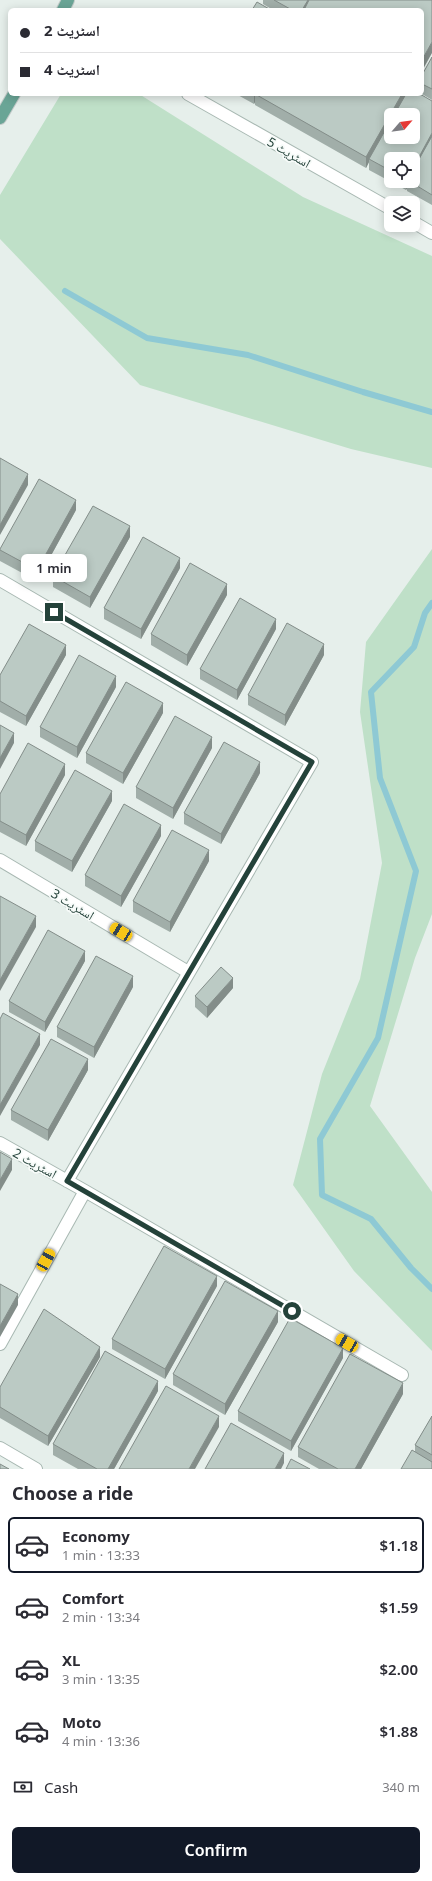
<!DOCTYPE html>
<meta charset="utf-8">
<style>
:root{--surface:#fff;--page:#f7f7f7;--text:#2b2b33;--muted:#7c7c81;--line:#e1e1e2;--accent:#111827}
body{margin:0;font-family:"Noto Sans","Noto Naskh Arabic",sans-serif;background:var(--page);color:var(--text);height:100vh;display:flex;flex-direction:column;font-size:15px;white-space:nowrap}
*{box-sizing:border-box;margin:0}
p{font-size:13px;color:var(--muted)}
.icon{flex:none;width:22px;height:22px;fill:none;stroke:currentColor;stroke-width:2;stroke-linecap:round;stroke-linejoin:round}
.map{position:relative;height:1469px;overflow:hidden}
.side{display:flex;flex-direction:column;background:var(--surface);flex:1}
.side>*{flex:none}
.banner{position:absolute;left:8px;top:8px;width:416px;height:88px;border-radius:6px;box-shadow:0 2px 10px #0003;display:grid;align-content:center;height:88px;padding:0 12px;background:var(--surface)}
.needle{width:26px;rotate:62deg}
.controls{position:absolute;left:384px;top:108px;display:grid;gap:8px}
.controls a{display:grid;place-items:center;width:36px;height:36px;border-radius:6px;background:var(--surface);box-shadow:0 2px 10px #0003;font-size:20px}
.end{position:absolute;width:18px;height:18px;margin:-9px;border:5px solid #24423a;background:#fff;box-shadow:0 0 0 2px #fff}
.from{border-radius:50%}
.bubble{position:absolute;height:28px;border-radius:6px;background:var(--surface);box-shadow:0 2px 10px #0003;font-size:13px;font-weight:600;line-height:28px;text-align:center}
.car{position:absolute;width:12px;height:24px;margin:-12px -6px;border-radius:5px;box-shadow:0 0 3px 1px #0007;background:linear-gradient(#f5c518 24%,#345 0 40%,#f5c518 0 76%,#345 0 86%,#f5c518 0)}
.banner b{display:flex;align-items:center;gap:14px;height:38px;font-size:15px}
.banner b+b{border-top:1px solid var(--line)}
.banner i{width:10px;height:10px;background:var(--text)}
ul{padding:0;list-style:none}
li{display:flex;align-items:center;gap:12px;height:56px;margin:0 8px 6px;padding:0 4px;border:2px solid transparent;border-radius:6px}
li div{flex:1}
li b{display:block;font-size:15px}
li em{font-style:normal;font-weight:600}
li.on{border-color:var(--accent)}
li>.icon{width:36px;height:36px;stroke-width:1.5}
h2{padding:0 12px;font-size:18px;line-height:48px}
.pay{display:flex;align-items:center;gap:10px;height:44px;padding:0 12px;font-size:15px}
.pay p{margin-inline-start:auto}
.cta{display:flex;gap:8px;margin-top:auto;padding:8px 12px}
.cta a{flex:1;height:46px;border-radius:6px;background:var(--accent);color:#fff;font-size:16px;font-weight:600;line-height:46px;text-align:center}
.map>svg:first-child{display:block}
.green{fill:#bfe0c8}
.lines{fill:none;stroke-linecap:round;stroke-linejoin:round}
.stream{stroke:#8ec9d4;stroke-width:6}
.minor-casing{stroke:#a8b8b2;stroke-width:14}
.major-casing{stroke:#c2cac8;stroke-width:14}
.minor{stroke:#fff;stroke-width:12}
.major{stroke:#6aa596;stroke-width:12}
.wall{fill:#a1aea9;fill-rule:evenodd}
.shaded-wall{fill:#838d89}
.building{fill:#bbcac4;stroke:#838d89}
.route{stroke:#24423a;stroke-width:5}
.labels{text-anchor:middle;stroke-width:3.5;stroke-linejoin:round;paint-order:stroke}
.street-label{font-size:13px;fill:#24423a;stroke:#f7fbf9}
</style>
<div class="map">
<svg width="432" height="1469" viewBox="0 0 432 1469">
<rect width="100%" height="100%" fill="#e6efeb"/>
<path class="green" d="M 61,94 L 139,94 L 303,197 L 432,256 L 432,468 L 351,449 L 140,385 L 0,239 L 0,195 Z
M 432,549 L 432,914 L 415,958 L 370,1106 L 432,1192 L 432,1351 L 354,1271 L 293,1185 L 322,1074 L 360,979 L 382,863 L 360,712 L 366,642 Z"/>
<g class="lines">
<path class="stream" d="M 65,291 L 147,338 L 248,355 L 363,392 L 432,412
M 432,603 L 425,613 L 414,647 L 371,692 L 380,778 L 416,871 L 378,1038 L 320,1139 L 322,1195 L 371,1219 L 411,1268 L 432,1289"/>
<defs>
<path id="minor" d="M 188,94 L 391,209
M 413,222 L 432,233
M 0,580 L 312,762 L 67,1181
M 0,860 L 188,972
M 0,1143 L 85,1191 L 402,1375
M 0,1344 L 85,1191
M 0,1448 L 36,1469"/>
<path id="major" d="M 63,10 L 68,0
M 0,118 L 14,94"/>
</defs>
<use href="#minor" class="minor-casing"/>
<use href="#major" class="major-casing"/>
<use href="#minor" class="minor"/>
<use href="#major" class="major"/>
</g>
<path class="wall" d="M 263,0 L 432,0 L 422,10 L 273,10 L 263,4 Z
M 432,57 L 432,100 L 422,94 L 422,75 Z
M 236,94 L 420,94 L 432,101 L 432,205 L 407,191 L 407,188 L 406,190 L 369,170 L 369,162 L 366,168 L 255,105 L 255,102 L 254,104 ZM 391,159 L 413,181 L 391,181 Z
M 76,510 L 37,581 L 0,561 L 0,549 Z
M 130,537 L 90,608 L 53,587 L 53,576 Z
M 180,568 L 141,639 L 104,619 L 104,608 Z
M 227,595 L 187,666 L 151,645 L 151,634 Z
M 276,629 L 237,700 L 200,679 L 200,669 Z
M 66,655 L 26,726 L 0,712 L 0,675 Z
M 324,655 L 285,726 L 248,705 L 248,695 Z
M 116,687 L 77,758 L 40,737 L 40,727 Z
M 163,713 L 123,784 L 86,763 L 86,753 Z
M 212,748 L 173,819 L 136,798 L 136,787 Z
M 260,773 L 221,844 L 184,824 L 184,813 Z
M 65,775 L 26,846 L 0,832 L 0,794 Z
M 112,801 L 72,872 L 35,851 L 35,841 Z
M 161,836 L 121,907 L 85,886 L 85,875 Z
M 209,861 L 170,932 L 133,912 L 133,901 Z
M 85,961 L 45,1032 L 9,1012 L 9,1001 Z
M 133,987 L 94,1058 L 57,1037 L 57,1027 Z
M 233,988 L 207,1018 L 195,1007 L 195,996 Z
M 88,1070 L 48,1141 L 11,1120 L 11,1110 Z
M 217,1286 L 165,1379 L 112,1349 L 112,1339 Z
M 278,1322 L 225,1415 L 173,1385 L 173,1374 Z
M 100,1357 L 48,1446 L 0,1418 L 0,1387 Z
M 343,1358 L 291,1451 L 238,1421 L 238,1411 Z
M 158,1391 L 114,1469 L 78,1469 L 53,1455 L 53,1444 Z
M 403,1394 L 361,1469 L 319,1469 L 298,1457 L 298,1447 Z
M 432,1416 L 432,1469 L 415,1452 L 415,1445 Z"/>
<path class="shaded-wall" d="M 308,0 L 314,0 L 308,10 L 302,10 Z
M 432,42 L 432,53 L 422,71 L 422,60 Z
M 254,94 L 260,94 L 255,94 L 255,102 L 254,104 Z
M 402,94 L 406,94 L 396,115 L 391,115 L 391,124 L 369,159 L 369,162 L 366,168 L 366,157 Z
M 432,133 L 432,144 L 413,178 L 413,168 Z
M 406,181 L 407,181 L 407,188 L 406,190 Z
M 28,474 L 28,485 L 0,535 L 0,525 Z
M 76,500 L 76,510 L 37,581 L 37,570 Z
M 130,526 L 130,537 L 90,608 L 90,597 Z
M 180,558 L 180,568 L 141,639 L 141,629 Z
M 227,584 L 227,595 L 187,666 L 187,655 Z
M 276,619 L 276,629 L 237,700 L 237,690 Z
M 324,644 L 324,655 L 285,726 L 285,715 Z
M 66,645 L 66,655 L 26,726 L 26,716 Z
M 116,676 L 116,687 L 77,758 L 77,747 Z
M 163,703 L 163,713 L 123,784 L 123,773 Z
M 14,733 L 14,743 L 0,769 L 0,758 Z
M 212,737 L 212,748 L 173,819 L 173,808 Z
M 260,762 L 260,773 L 221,844 L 221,834 Z
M 65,764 L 65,775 L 26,846 L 26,835 Z
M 112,791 L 112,801 L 72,872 L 72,861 Z
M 161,825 L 161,836 L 121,907 L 121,896 Z
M 209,850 L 209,861 L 170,932 L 170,922 Z
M 36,916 L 36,927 L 0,991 L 0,980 Z
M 85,951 L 85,961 L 45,1032 L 45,1022 Z
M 133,976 L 133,987 L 94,1058 L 94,1047 Z
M 233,978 L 233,988 L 207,1018 L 207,1007 Z
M 40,1034 L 40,1045 L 0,1116 L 0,1105 Z
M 88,1059 L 88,1070 L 48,1141 L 48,1130 Z
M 12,1159 L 12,1170 L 0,1191 L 0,1180 Z
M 217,1276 L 217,1286 L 165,1379 L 165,1369 Z
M 18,1294 L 18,1305 L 0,1337 L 0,1326 Z
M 278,1311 L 278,1322 L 225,1415 L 225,1404 Z
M 100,1347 L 100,1357 L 48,1446 L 48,1436 Z
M 343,1348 L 343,1358 L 291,1451 L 291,1441 Z
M 158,1381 L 158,1391 L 114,1469 L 108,1469 Z
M 403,1383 L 403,1394 L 361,1469 L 355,1469 Z
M 219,1416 L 219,1427 L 195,1469 L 189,1469 Z
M 284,1453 L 284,1463 L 281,1469 L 275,1469 Z"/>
<path class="building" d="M 274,0 L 308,0 L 302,10 L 292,10 Z
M 309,0 L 432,0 L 432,42 L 422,60 L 422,10 L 304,10 Z
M 257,2 L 271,10 L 252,10 Z
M 432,57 L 432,89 L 422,84 L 422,75 Z
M 255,94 L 402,94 L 366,157 Z
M 406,94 L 420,94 L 432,101 L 432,133 L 413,168 L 413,159 L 391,159 L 391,171 L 369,159 L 391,120 L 391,137 L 413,137 L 413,115 L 394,115 Z
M 432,136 L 432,195 L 409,181 L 413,181 L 413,170 Z
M 0,458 L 28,474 L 0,525 Z
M 39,479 L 76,500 L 37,570 L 0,550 L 0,549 Z
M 93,506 L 130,526 L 90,597 L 53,576 Z
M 143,537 L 180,558 L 141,629 L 104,608 Z
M 190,563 L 227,584 L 187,655 L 151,634 Z
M 240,598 L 276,619 L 237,690 L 200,669 Z
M 287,623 L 324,644 L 285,715 L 248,695 Z
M 29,624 L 66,645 L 26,716 L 0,701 L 0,675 Z
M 79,655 L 116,676 L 77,747 L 40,727 Z
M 126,682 L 163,703 L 123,773 L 86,753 Z
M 175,716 L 212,737 L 173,808 L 136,787 Z
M 0,725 L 14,733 L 0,758 Z
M 224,742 L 260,762 L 221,834 L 184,813 Z
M 28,743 L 65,764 L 26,835 L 0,821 L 0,794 Z
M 75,770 L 112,791 L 72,861 L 35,841 Z
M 124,804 L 161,825 L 121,896 L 85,875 Z
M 172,830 L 209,850 L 170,922 L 133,901 Z
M 0,896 L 36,916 L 0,980 Z
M 48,930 L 85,951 L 45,1022 L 9,1001 Z
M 96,956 L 133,976 L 94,1047 L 57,1027 Z
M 221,967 L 233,978 L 207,1007 L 195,996 Z
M 3,1013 L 40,1034 L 0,1105 L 0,1019 Z
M 51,1039 L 88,1059 L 48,1130 L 11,1110 Z
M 0,1152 L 12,1159 L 0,1180 Z
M 164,1246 L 217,1276 L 165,1369 L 112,1339 Z
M 225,1281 L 278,1311 L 225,1404 L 173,1374 Z
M 0,1284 L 18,1294 L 0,1326 Z
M 44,1309 L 100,1347 L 48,1436 L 0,1407 L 0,1387 Z
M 290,1318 L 343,1348 L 291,1441 L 238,1411 Z
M 105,1351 L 158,1381 L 108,1469 L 97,1469 L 53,1444 Z
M 350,1354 L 403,1383 L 355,1469 L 338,1469 L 298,1447 Z
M 166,1386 L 219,1416 L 189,1469 L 119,1469 Z
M 432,1416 L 432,1455 L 415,1445 Z
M 231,1423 L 284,1453 L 275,1469 L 205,1469 Z
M 412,1450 L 432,1462 L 432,1469 L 401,1469 Z
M 291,1459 L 310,1469 L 286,1469 Z
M 0,1464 L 9,1469 L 0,1469 Z"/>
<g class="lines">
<path class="route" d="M 54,612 L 312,762 L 67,1181 L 292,1311"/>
</g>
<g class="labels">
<g class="street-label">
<text transform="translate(289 152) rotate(30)" y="5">اسٹریٹ 5</text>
<text transform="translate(73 904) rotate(31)" y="5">اسٹریٹ 3</text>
<text transform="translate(35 1163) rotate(29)" y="5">اسٹریٹ 2</text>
</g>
</g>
</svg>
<div class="controls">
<a><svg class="needle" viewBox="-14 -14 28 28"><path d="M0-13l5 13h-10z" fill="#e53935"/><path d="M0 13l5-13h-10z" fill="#7c7c81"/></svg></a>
<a><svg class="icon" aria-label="locate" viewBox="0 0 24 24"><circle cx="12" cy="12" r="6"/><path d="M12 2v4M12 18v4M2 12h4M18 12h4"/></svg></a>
<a><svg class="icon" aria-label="layers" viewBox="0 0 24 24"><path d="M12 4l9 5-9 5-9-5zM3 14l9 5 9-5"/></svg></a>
</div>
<i class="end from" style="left:292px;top:1311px"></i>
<i class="end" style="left:54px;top:612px"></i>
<div class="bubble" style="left:21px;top:554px;width:66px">1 min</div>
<i class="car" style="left:121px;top:932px;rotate:301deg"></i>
<i class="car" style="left:46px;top:1260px;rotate:29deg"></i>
<i class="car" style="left:347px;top:1343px;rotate:300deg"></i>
<div class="banner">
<b><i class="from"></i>اسٹریٹ 2</b>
<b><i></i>اسٹریٹ 4</b>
</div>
</div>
<section class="side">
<h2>Choose a ride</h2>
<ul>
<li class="on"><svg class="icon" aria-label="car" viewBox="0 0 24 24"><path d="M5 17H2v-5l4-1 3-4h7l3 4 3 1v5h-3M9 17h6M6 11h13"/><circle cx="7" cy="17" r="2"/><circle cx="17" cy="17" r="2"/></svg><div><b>Economy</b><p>1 min · 13:33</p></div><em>$1.18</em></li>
<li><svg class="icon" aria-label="car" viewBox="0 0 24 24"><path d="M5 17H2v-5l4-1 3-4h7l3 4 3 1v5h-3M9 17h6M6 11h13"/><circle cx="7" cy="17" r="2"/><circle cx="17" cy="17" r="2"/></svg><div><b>Comfort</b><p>2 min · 13:34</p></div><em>$1.59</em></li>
<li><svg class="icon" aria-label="car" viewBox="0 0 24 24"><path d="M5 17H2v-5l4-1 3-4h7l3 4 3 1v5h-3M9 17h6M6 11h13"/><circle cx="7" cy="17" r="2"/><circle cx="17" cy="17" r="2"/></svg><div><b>XL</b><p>3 min · 13:35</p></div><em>$2.00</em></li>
<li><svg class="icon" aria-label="car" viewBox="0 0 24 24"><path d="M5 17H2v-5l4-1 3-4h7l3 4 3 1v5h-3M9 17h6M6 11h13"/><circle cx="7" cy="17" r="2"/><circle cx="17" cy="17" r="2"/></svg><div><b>Moto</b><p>4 min · 13:36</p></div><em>$1.88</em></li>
</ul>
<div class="pay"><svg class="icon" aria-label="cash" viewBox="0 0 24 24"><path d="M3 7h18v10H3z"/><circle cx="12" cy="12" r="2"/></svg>Cash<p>340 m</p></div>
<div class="cta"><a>Confirm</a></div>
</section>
